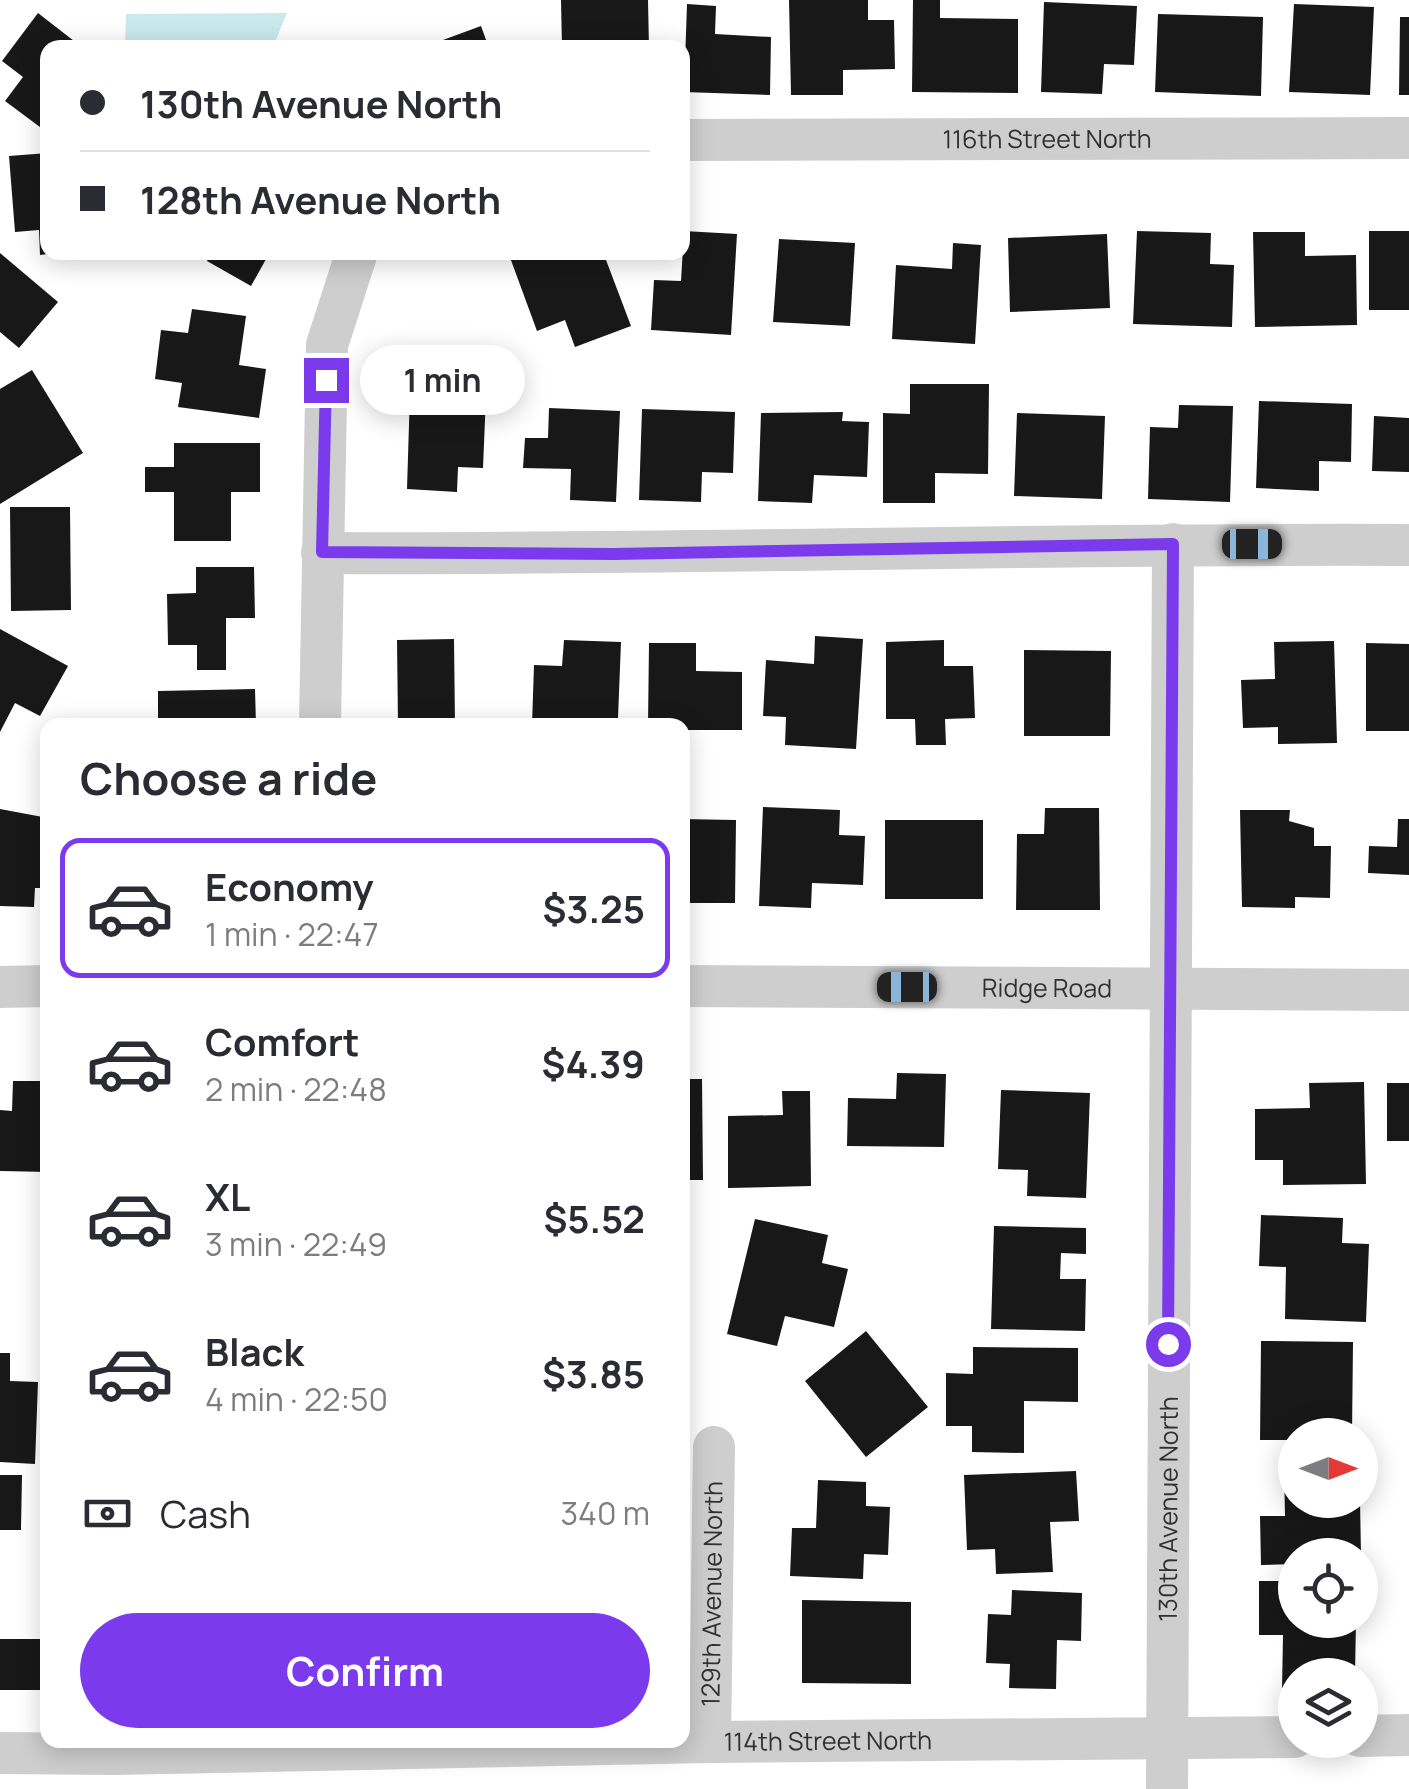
<!DOCTYPE html>
<meta charset="utf-8">
<style>
:root{--surface:#fff;--page:#f7f7f7;--text:#2b2b33;--muted:#7c7c81;--line:#e1e1e2;--accent:#7c3aed}
body{margin:0;font-family:Manrope,sans-serif;background:var(--page);color:var(--text);height:100vh;display:flex;flex-direction:column;font-size:38px;white-space:nowrap}
*{box-sizing:border-box;margin:0}
p{font-size:32px;color:var(--muted)}
.icon{flex:none;width:55px;height:55px;fill:none;stroke:currentColor;stroke-width:2;stroke-linecap:round;stroke-linejoin:round}
.map{position:relative;flex:1;overflow:hidden}
.sheet{position:absolute;left:40px;top:718px;width:650px;height:1030px;display:flex;flex-direction:column;background:var(--surface);border-radius:20px;box-shadow:0 5px 25px #0003}
.sheet>*{flex:none}
.guide{position:absolute;left:40px;top:40px;width:650px;height:220px;border-radius:20px;box-shadow:0 5px 25px #0003;display:grid;align-content:center;height:220px;padding:0 40px;background:var(--surface)}
.needle{width:65px;rotate:90deg}
.fabs{position:absolute;left:1278px;top:1418px;display:grid;gap:20px}
.fabs a{display:grid;place-items:center;width:100px;height:100px;border-radius:50%;background:var(--surface);box-shadow:0 5px 25px #0003;font-size:50px}
.end{position:absolute;width:45px;height:45px;margin:-22px;border:12px solid #7c3aed;background:#fff;box-shadow:0 0 0 5px #fff}
.from{border-radius:50%}
.bubble{position:absolute;height:70px;border-radius:35px;background:var(--surface);box-shadow:0 5px 25px #0003;font-size:32px;font-weight:700;line-height:70px;text-align:center}
.car{position:absolute;width:30px;height:60px;margin:-30px -15px;border-radius:12px;box-shadow:0 0 8px 2px #0007;background:linear-gradient(#222 24%,#8ab4d8 0 40%,#222 0 76%,#8ab4d8 0 86%,#222 0)}
.guide b{display:flex;align-items:center;gap:35px;height:95px;font-size:38px}
.guide b+b{border-top:2px solid var(--line)}
.guide i{width:25px;height:25px;background:var(--text)}
ul{padding:0;list-style:none}
li{display:flex;align-items:center;gap:30px;height:140px;margin:0 20px 15px;padding:0 20px;border:5px solid transparent;border-radius:20px}
li div{flex:1}
li b{display:block;font-size:38px}
li em{font-style:normal;font-weight:700}
li.on{border-color:var(--accent)}
li>.icon{width:90px;height:90px;stroke-width:1.5}
h2{padding:0 40px;font-size:45px;line-height:120px}
.pay{display:flex;align-items:center;gap:25px;height:110px;padding:0 40px;font-size:38px}
.pay p{margin-inline-start:auto}
.primary-button{display:flex;gap:20px;margin-top:auto;padding:20px 40px}
.primary-button a{flex:1;height:115px;border-radius:60px;background:var(--accent);color:#fff;font-size:40px;font-weight:700;line-height:115px;text-align:center}
.map>svg:first-child{display:block}
.water{fill:#cae9ef}
.building{fill:#181818}
.lines{fill:none;stroke-linecap:round;stroke-linejoin:round}
.minor{stroke:#cecece;stroke-width:42}
.route{stroke:#7c3aed;stroke-width:12}
.labels{text-anchor:middle;stroke-width:10;stroke-linejoin:round;paint-order:stroke}
.street-label{font-size:25px;fill:#313131;stroke:#fff}
</style>
<div class="map">
<svg width="1409" height="1789" viewBox="0 0 1409 1789">
<rect width="100%" height="100%" fill="#fff"/>
<path class="water" d="M 287,13 L 273,47 L 125,47 L 126,14 Z"/>
<path class="building" d="M 561,0 L 648,0 L 649,48 L 562,48 Z
M 789,0 L 868,0 L 868,20 L 894,20 L 895,69 L 843,70 L 843,95 L 791,95 Z
M 913,0 L 940,0 L 940,18 L 1018,19 L 1018,93 L 912,92 Z
M 1044,2 L 1137,6 L 1134,65 L 1104,64 L 1102,94 L 1041,92 Z
M 687,4 L 716,6 L 715,34 L 771,37 L 770,95 L 684,92 Z
M 1294,4 L 1374,7 L 1370,95 L 1289,92 Z
M 38,13 L 83,48 L 48,48 L 48,133 L 5,101 L 23,77 L 2,61 Z
M 1158,14 L 1263,17 L 1261,96 L 1155,92 Z
M 1400,17 L 1409,17 L 1409,95 L 1399,95 Z
M 481,26 L 489,48 L 424,48 L 424,47 Z
M 48,153 L 48,254 L 40,255 L 39,230 L 15,232 L 9,156 Z
M 684,231 L 737,234 L 731,335 L 651,330 L 654,280 L 681,281 Z
M 1137,231 L 1211,233 L 1210,264 L 1234,265 L 1232,327 L 1133,324 Z
M 1369,231 L 1409,231 L 1409,310 L 1369,310 Z
M 1253,232 L 1305,232 L 1305,256 L 1356,255 L 1357,325 L 1255,327 Z
M 1107,234 L 1110,308 L 1010,312 L 1008,238 Z
M 779,239 L 855,243 L 850,326 L 773,322 Z
M 953,243 L 981,245 L 975,344 L 892,339 L 896,265 L 952,269 Z
M 211,252 L 270,252 L 251,286 L 207,261 Z
M 508,252 L 603,252 L 631,326 L 575,347 L 565,320 L 537,331 Z
M 0,253 L 58,302 L 19,348 L 0,332 Z
M 192,309 L 246,316 L 239,365 L 266,369 L 259,418 L 178,407 L 182,383 L 155,379 L 161,330 L 188,333 Z
M 32,370 L 83,453 L 0,504 L 0,389 Z
M 910,384 L 989,384 L 988,474 L 935,473 L 935,503 L 883,503 L 883,413 L 910,414 Z
M 410,392 L 486,395 L 483,468 L 458,467 L 457,492 L 407,489 Z
M 1259,401 L 1352,404 L 1351,462 L 1319,461 L 1319,491 L 1256,488 Z
M 1179,405 L 1233,406 L 1230,502 L 1148,499 L 1150,427 L 1178,428 Z
M 549,408 L 620,411 L 616,502 L 570,500 L 571,469 L 523,468 L 525,438 L 548,438 Z
M 642,409 L 735,412 L 733,473 L 702,472 L 701,502 L 639,500 Z
M 843,412 L 842,421 L 869,422 L 867,477 L 814,475 L 812,503 L 758,501 L 761,413 Z
M 1017,413 L 1105,416 L 1102,499 L 1014,496 Z
M 1374,416 L 1409,418 L 1409,472 L 1372,471 Z
M 174,443 L 260,443 L 260,492 L 231,492 L 231,541 L 174,541 L 174,492 L 145,492 L 145,467 L 174,467 Z
M 10,507 L 70,507 L 71,610 L 11,611 Z
M 196,567 L 254,567 L 255,618 L 226,618 L 226,670 L 197,670 L 197,645 L 168,645 L 167,594 L 196,593 Z
M 0,629 L 68,666 L 40,716 L 15,703 L 0,732 Z
M 815,636 L 863,639 L 856,749 L 785,745 L 786,717 L 763,716 L 766,660 L 814,664 Z
M 454,639 L 455,725 L 398,725 L 397,640 Z
M 564,640 L 621,642 L 618,718 L 589,718 L 589,725 L 532,725 L 534,665 L 562,666 Z
M 944,640 L 944,666 L 973,666 L 975,718 L 945,719 L 946,745 L 916,745 L 915,719 L 886,719 L 886,642 Z
M 1334,641 L 1337,743 L 1278,744 L 1278,727 L 1243,728 L 1241,680 L 1275,679 L 1274,642 Z
M 649,643 L 696,643 L 696,671 L 742,672 L 742,730 L 682,730 L 682,725 L 648,725 Z
M 1366,643 L 1409,644 L 1409,731 L 1366,731 Z
M 1024,650 L 1111,651 L 1110,736 L 1024,736 Z
M 255,689 L 256,725 L 158,725 L 158,691 Z
M 763,807 L 840,810 L 839,835 L 865,836 L 863,885 L 812,883 L 811,908 L 759,906 Z
M 1045,808 L 1099,808 L 1100,910 L 1016,910 L 1017,834 L 1044,834 Z
M 0,809 L 48,818 L 48,888 L 35,888 L 34,907 L 0,906 Z
M 1240,810 L 1290,810 L 1289,821 L 1314,828 L 1314,846 L 1331,846 L 1330,898 L 1295,897 L 1295,908 L 1242,907 Z
M 682,819 L 736,820 L 735,903 L 682,903 Z
M 1398,819 L 1409,819 L 1409,875 L 1368,873 L 1369,846 L 1397,847 Z
M 885,820 L 983,820 L 983,899 L 885,899 Z
M 897,1073 L 946,1074 L 944,1147 L 847,1146 L 848,1098 L 896,1099 Z
M 682,1079 L 702,1079 L 703,1180 L 682,1180 Z
M 13,1081 L 48,1081 L 48,1172 L 0,1171 L 0,1110 L 12,1111 Z
M 1364,1082 L 1366,1184 L 1283,1185 L 1283,1160 L 1255,1160 L 1255,1109 L 1310,1108 L 1309,1083 Z
M 1387,1083 L 1409,1083 L 1409,1141 L 1387,1141 Z
M 1001,1090 L 1090,1093 L 1086,1198 L 1027,1196 L 1028,1170 L 998,1169 Z
M 782,1091 L 810,1091 L 811,1186 L 728,1188 L 728,1116 L 783,1115 Z
M 1261,1215 L 1343,1218 L 1342,1243 L 1369,1244 L 1366,1322 L 1285,1319 L 1286,1267 L 1259,1266 Z
M 755,1219 L 828,1235 L 822,1263 L 848,1269 L 834,1327 L 785,1316 L 777,1346 L 727,1334 Z
M 994,1226 L 1086,1228 L 1086,1254 L 1061,1253 L 1060,1279 L 1086,1279 L 1085,1331 L 991,1329 Z
M 866,1331 L 928,1407 L 866,1457 L 805,1381 Z
M 1261,1341 L 1353,1342 L 1352,1435 L 1295,1435 L 1295,1440 L 1260,1440 Z
M 973,1347 L 1078,1348 L 1078,1402 L 1024,1401 L 1024,1453 L 972,1452 L 972,1426 L 946,1426 L 946,1373 L 973,1374 Z
M 0,1353 L 10,1353 L 10,1381 L 38,1382 L 35,1464 L 0,1462 Z
M 1284,1467 L 1295,1467 L 1295,1500 L 1360,1500 L 1361,1555 L 1295,1555 L 1295,1564 L 1261,1565 L 1260,1516 L 1285,1516 Z
M 1076,1471 L 1079,1521 L 1050,1522 L 1053,1572 L 996,1574 L 995,1549 L 967,1550 L 964,1475 Z
M 0,1475 L 22,1475 L 21,1530 L 0,1530 Z
M 818,1480 L 866,1482 L 866,1506 L 890,1507 L 888,1555 L 864,1554 L 863,1579 L 790,1576 L 792,1528 L 816,1528 Z
M 1259,1581 L 1295,1581 L 1295,1620 L 1356,1620 L 1355,1675 L 1295,1675 L 1295,1689 L 1282,1689 L 1283,1635 L 1259,1635 Z
M 1012,1590 L 1082,1593 L 1081,1641 L 1057,1640 L 1056,1689 L 1009,1688 L 1010,1664 L 986,1663 L 988,1614 L 1011,1615 Z
M 802,1600 L 911,1602 L 911,1684 L 802,1683 Z
M 0,1639 L 48,1639 L 48,1690 L 0,1690 Z"/>
<g class="lines">
<g class="minor">
<path id="s1" d="M 682,140 L 1409,138"/>
<path d="M 322,553 C 684,555 1046,543 1409,545"/>
<path d="M 320,725 L 327,345 L 357,252"/>
<path id="s2" d="M 682,986 L 1409,990"/>
<path d="M 0,987 L 48,986"/>
<path d="M 1360,1736 L 1409,1735"/>
<path id="s3" d="M 710,1742 L 714,1447"/>
<path id="s4" d="M 0,1753 L 113,1754 L 710,1742 L 1295,1737"/>
<path id="s5" d="M 1167,1789 L 1173,544"/>
</g>
</g>
<g class="lines">
<path class="route" d="M 326,380 L 322,552 L 614,554 L 1173,544 L 1168,1344"/>
</g>
<g class="labels">
<g class="street-label">
<text dy="9" stroke="none"><textPath href="#s1" startOffset="365">116th Street North</textPath></text>
<text dy="9" stroke="none"><textPath href="#s2" startOffset="365">Ridge Road</textPath></text>
<text dy="9" stroke="none"><textPath href="#s5" startOffset="280">130th Avenue North</textPath></text>
<text dy="9" stroke="none"><textPath href="#s3" startOffset="148">129th Avenue North</textPath></text>
<text dy="9" stroke="none"><textPath href="#s4" startOffset="828">114th Street North</textPath></text>
</g>
</g>
</svg>
<div class="fabs">
<a><svg class="needle" viewBox="-14 -14 28 28"><path d="M0-13l5 13h-10z" fill="#e53935"/><path d="M0 13l5-13h-10z" fill="#7c7c81"/></svg></a>
<a><svg class="icon" aria-label="locate" viewBox="0 0 24 24"><circle cx="12" cy="12" r="6"/><path d="M12 2v4M12 18v4M2 12h4M18 12h4"/></svg></a>
<a><svg class="icon" aria-label="layers" viewBox="0 0 24 24"><path d="M12 4l9 5-9 5-9-5zM3 14l9 5 9-5"/></svg></a>
</div>
<i class="end from" style="left:1168px;top:1344px"></i>
<i class="end" style="left:326px;top:380px"></i>
<div class="bubble" style="left:360px;top:345px;width:165px">1 min</div>
<i class="car" style="left:1252px;top:544px;rotate:90deg"></i>
<i class="car" style="left:907px;top:987px;rotate:270deg"></i>
<div class="guide">
<b><i class="from"></i>130th Avenue North</b>
<b><i></i>128th Avenue North</b>
</div>
<section class="sheet">
<h2>Choose a ride</h2>
<ul>
<li class="on"><svg class="icon" aria-label="car" viewBox="0 0 24 24"><path d="M5 17H2v-5l4-1 3-4h7l3 4 3 1v5h-3M9 17h6M6 11h13"/><circle cx="7" cy="17" r="2"/><circle cx="17" cy="17" r="2"/></svg><div><b>Economy</b><p>1 min · 22:47</p></div><em>$3.25</em></li>
<li><svg class="icon" aria-label="car" viewBox="0 0 24 24"><path d="M5 17H2v-5l4-1 3-4h7l3 4 3 1v5h-3M9 17h6M6 11h13"/><circle cx="7" cy="17" r="2"/><circle cx="17" cy="17" r="2"/></svg><div><b>Comfort</b><p>2 min · 22:48</p></div><em>$4.39</em></li>
<li><svg class="icon" aria-label="car" viewBox="0 0 24 24"><path d="M5 17H2v-5l4-1 3-4h7l3 4 3 1v5h-3M9 17h6M6 11h13"/><circle cx="7" cy="17" r="2"/><circle cx="17" cy="17" r="2"/></svg><div><b>XL</b><p>3 min · 22:49</p></div><em>$5.52</em></li>
<li><svg class="icon" aria-label="car" viewBox="0 0 24 24"><path d="M5 17H2v-5l4-1 3-4h7l3 4 3 1v5h-3M9 17h6M6 11h13"/><circle cx="7" cy="17" r="2"/><circle cx="17" cy="17" r="2"/></svg><div><b>Black</b><p>4 min · 22:50</p></div><em>$3.85</em></li>
</ul>
<div class="pay"><svg class="icon" aria-label="cash" viewBox="0 0 24 24"><path d="M3 7h18v10H3z"/><circle cx="12" cy="12" r="2"/></svg>Cash<p>340 m</p></div>
<div class="primary-button"><a>Confirm</a></div>
</section>
</div>
